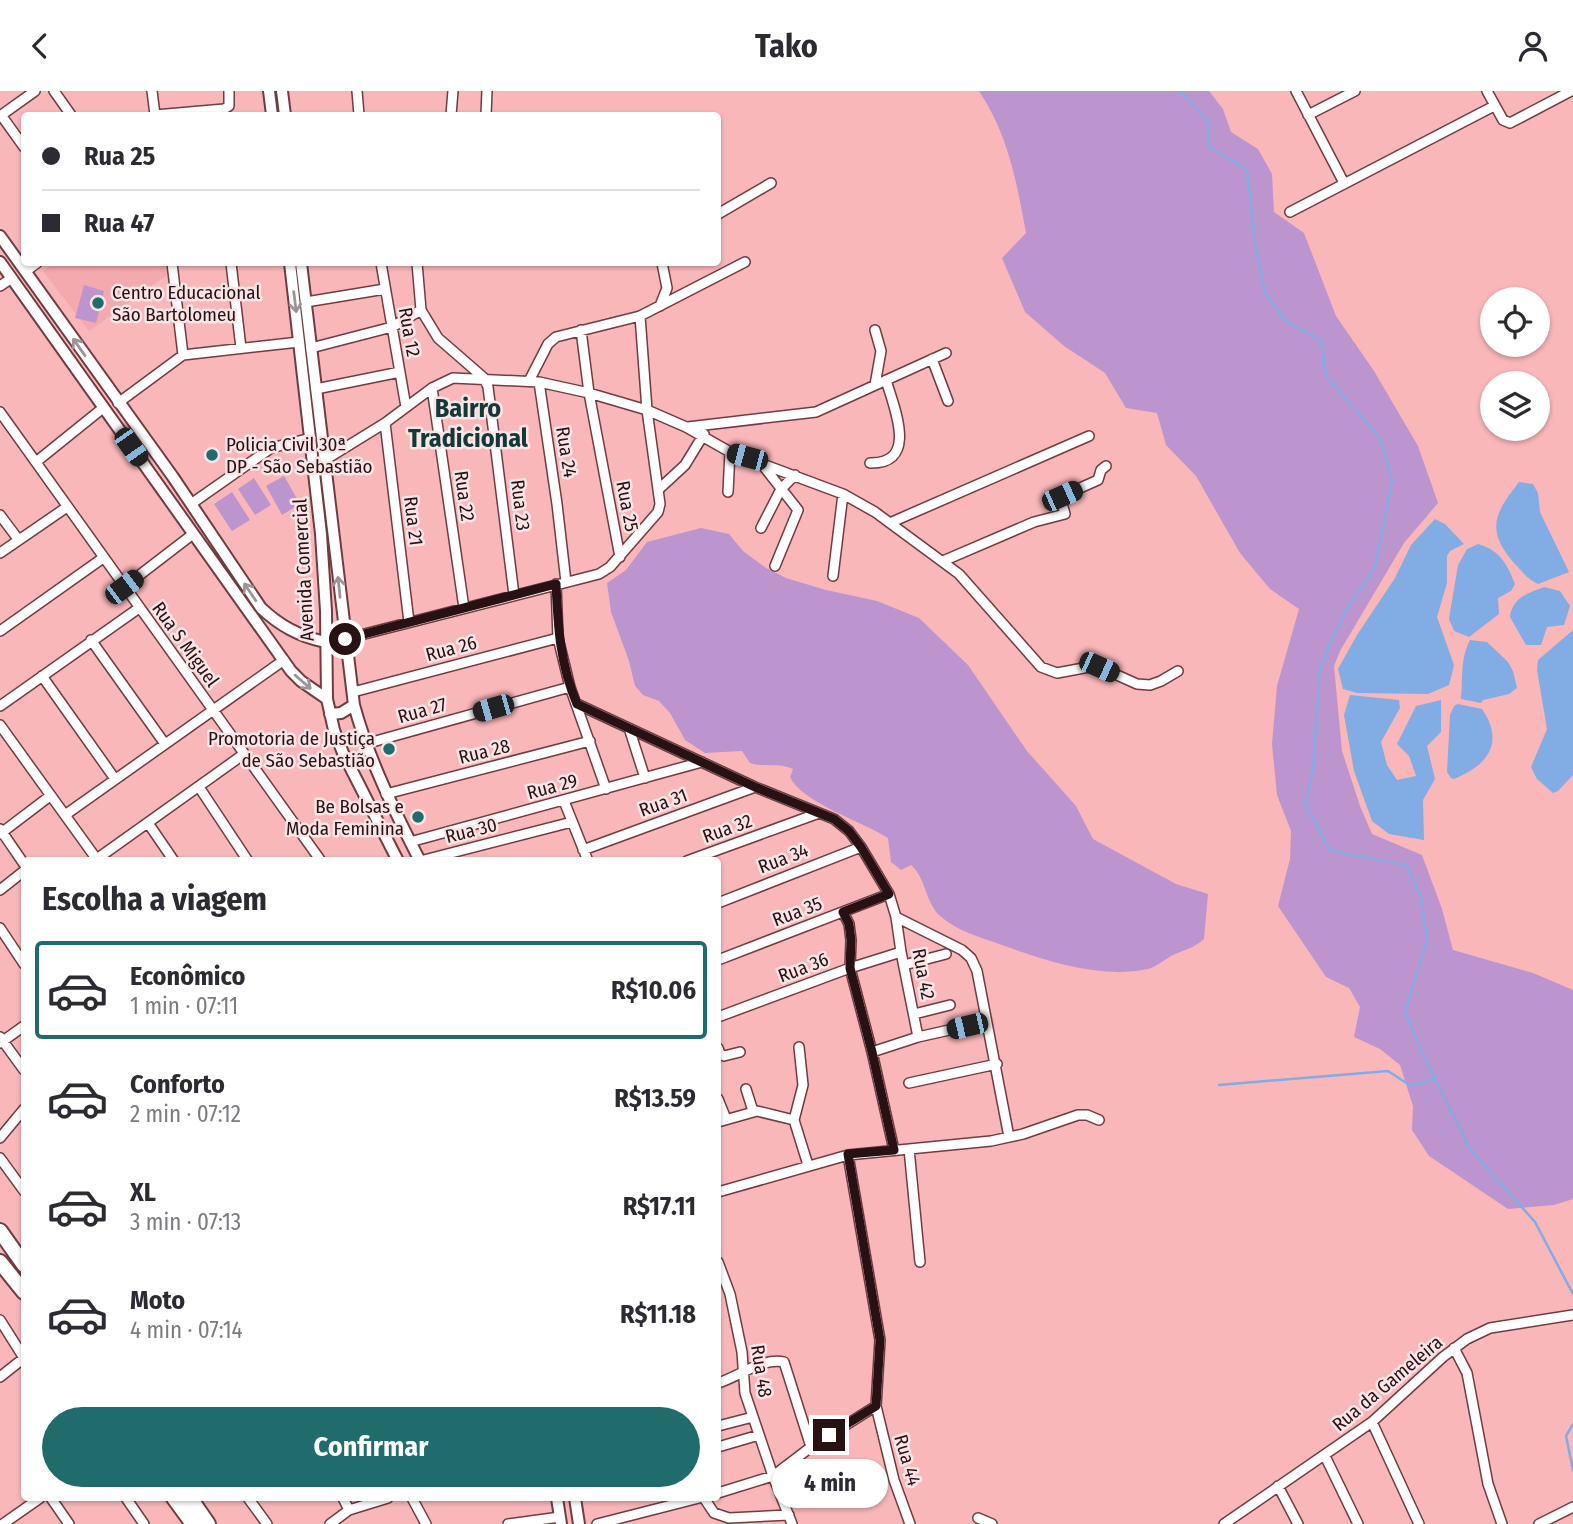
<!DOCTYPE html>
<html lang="pt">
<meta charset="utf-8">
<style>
:root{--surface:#fff;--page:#f2f2f3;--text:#2b2b33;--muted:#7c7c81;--line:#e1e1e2;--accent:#206c6c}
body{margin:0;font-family:"Fira Sans Condensed",sans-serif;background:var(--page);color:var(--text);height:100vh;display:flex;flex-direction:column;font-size:26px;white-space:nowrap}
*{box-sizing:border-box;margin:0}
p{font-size:23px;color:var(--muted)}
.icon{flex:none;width:38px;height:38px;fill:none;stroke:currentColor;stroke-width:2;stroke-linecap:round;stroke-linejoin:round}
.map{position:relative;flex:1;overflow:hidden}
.side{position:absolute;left:21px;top:766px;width:700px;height:644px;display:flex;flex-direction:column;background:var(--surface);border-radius:7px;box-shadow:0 2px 5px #0004}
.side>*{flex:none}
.hud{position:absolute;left:21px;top:21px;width:700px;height:154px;border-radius:7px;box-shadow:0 2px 5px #0004;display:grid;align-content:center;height:154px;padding:0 21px;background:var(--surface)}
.tools{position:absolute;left:1480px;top:196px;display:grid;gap:14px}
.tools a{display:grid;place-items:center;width:70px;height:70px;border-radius:50%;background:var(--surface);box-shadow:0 2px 5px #0004;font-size:35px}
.end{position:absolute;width:32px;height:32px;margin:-16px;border:9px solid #281113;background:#fff;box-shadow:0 0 0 4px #fff}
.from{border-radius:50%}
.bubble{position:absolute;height:49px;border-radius:24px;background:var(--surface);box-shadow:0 2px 5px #0004;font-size:23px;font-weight:700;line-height:49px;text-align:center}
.car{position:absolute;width:21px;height:42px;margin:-21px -10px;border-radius:9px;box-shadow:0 0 5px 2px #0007;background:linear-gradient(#222 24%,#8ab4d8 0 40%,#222 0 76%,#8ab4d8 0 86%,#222 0)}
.hud b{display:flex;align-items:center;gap:24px;height:66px;font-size:26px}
.hud b+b{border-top:2px solid var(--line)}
.hud i{width:18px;height:18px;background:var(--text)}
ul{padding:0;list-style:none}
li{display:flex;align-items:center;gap:21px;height:98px;margin:0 14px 10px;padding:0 7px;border:4px solid transparent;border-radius:7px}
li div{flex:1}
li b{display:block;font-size:26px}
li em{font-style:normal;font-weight:700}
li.current{border-color:var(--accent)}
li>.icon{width:63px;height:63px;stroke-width:1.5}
h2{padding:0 21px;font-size:32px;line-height:84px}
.action{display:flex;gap:14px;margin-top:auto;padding:14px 21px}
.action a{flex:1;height:80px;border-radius:42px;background:var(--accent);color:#fff;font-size:28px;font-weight:700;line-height:80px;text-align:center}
header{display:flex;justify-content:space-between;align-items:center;height:91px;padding:0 21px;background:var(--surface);font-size:32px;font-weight:700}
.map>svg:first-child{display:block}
.built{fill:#f3a9ad}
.green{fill:#bd95ce}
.water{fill:#82ace4}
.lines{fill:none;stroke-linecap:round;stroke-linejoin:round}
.stream{stroke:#82ace4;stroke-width:2.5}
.minor-casing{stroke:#723b40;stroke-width:12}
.tertiary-casing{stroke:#723b40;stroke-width:14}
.primary-casing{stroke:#723b40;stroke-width:18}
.minor{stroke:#fff;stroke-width:9}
.tertiary{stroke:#fff;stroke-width:10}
.primary{stroke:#fff;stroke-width:14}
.oneway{stroke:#9e9495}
.route{stroke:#281113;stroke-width:9}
.poi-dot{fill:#206c6c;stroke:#fae5e6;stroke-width:2.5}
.labels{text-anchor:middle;stroke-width:5;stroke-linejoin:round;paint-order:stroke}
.poi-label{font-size:19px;fill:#281113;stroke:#fae5e6;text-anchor:start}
.street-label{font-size:19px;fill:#281113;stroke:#fae5e6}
.district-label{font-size:26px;font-weight:bold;fill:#143737;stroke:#fae5e6}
</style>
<header><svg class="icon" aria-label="back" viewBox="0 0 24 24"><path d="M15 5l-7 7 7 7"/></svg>Tako<svg class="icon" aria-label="person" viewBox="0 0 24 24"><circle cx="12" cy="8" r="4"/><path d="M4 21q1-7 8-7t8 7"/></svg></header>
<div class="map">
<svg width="1573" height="1433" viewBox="0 0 1573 1433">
<rect width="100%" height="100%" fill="#f9b7ba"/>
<path class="built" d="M 54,172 L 162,172 L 166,177 L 167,184 L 89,240 L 43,180 Z"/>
<path class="green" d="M 979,0 L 1209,0 L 1223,18 L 1231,41 L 1258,58 L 1272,83 L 1274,121 L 1304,142 L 1336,225 L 1374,280 L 1418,355 L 1438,412 L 1404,452 L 1340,560 L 1334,575 L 1342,660 L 1360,715 L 1372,743 L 1422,764 L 1442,818 L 1453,859 L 1533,882 L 1573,899 L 1573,1108 L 1554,1114 L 1508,1118 L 1429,1065 L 1412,1039 L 1413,1015 L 1400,974 L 1380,958 L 1354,946 L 1360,916 L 1349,897 L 1326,886 L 1278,815 L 1290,768 L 1291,740 L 1277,704 L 1272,653 L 1277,595 L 1299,518 L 1270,498 L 1240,462 L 1196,385 L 1166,354 L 1157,322 L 1126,317 L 1105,282 L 1064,255 L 1025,221 L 1002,167 L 1026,142 C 1017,92 1008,43 979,0 Z
M 84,194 L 104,200 L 96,232 L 75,227 Z
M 284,385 L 300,413 L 282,424 L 266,395 Z
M 254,387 L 271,414 L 255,424 L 238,398 Z
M 232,401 L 250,429 L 232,440 L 214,413 Z
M 701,437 L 729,443 L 743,460 L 766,477 L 786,487 L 826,499 L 877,510 L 919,527 L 968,574 L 1027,660 L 1076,715 L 1093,748 L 1176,793 L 1208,803 L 1204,848 C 1193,858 1183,859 1171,865 C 1164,869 1156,876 1148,878 C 1100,888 1047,870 1002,854 C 980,846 956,840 939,824 C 925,810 926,787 911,774 L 901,779 L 891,771 L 888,747 C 863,731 801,711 790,686 L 793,678 C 777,671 766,677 750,672 L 742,660 L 705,662 L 685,649 L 670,622 L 659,610 L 643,604 L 635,595 L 629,570 L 611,521 L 607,492 L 626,479 L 647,451 Z"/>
<path class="water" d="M 1519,391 L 1533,393 L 1538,402 L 1540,421 L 1569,481 L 1538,493 C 1527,488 1522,480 1514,472 C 1485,438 1495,422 1519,391 Z
M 1435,428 L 1445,433 L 1464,453 L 1450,460 L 1447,465 L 1447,492 L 1437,526 L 1454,574 L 1449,594 L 1428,603 L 1357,602 L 1343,598 L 1338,578 L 1357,544 L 1395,487 L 1411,454 Z
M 1478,453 C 1499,459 1507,472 1515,493 L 1511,500 L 1498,507 L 1499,523 L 1469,546 L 1454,540 L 1449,528 L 1458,474 L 1467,458 Z
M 1544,496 L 1560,500 L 1570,515 L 1564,534 L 1547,536 L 1541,554 L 1526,554 L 1510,526 C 1512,507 1528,502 1544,496 Z
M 1573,539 L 1573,684 L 1558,700 L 1553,702 L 1537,688 L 1531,676 L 1547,638 L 1537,579 L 1538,569 Z
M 1470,549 L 1487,551 L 1508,571 L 1513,580 L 1517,597 L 1509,603 L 1483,609 L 1481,612 L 1461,608 C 1463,587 1460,568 1470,549 Z
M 1350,604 L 1399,609 L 1400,617 L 1381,651 L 1387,674 L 1397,689 L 1416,685 L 1409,665 L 1397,653 L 1416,615 L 1441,609 L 1441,641 L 1427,655 L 1435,688 L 1423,709 L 1424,749 L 1389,743 L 1372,730 L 1354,680 L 1344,624 Z
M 1458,613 L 1482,618 C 1505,652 1488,674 1454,688 L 1451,687 L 1447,681 L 1450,624 L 1454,615 Z"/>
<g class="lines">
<path class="stream" d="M 1177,0 L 1182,2 L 1209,31 L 1208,55 L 1247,79 L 1255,152 L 1265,202 L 1286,230 L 1321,249 L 1326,285 L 1380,347 L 1392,390 L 1375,476 L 1344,523 L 1320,575 L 1313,678 L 1305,713 L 1330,759 C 1355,766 1381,768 1407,775 L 1421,807 L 1427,850 L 1405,921 L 1426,970 L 1470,1058 L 1535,1131 L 1573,1203
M 1219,994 L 1388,980 L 1411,995 L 1435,988
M 1573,1333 L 1566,1345 L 1573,1379"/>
<defs>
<path id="minor" d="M 54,0 L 71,24
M 152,0 L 155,24
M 357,0 L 359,24
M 1296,0 L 1344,92
M 1487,0 L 1503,29 L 1510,32 L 1571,0
M 1,24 L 24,56
M 155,24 L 224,18 L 229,15 L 229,0
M 451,24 L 453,0
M 486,24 L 487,0
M 1308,24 L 1355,0
M 0,25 L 35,0
M 1290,121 L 1494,15
M 718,123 L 771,92
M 172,172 L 183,264
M 231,172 L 241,257
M 381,172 L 406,316
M 417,172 L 421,219 L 438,247 L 484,287 L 488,296 L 514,504
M 26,180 L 37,172
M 0,195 L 12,187
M 306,211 L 385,198
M 660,215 L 667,197 L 662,172
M 640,225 L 745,171
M 581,239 L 589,302 L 620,466
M 875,239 L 881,260 L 875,294
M 311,257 L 392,236 L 421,219
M 932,268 L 948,310
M 539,291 L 557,413 L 566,491
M 432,297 L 464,517
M 316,298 L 400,281
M 118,312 L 183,264 L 299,251
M 0,321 L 321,770
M 385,332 L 409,531
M 688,336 L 816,321 L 946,262
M 325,369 L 385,332 L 432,297 L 453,287 L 539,291 L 589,302 L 647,319 L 686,336 L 730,361 L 843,403 L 875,421 L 959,483 L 1041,576 L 1057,582 L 1089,576 L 1099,576 L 1137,593 L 1150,594 L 1161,590 L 1178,580
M 36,371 L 103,317
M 761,372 L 798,419 L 775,475
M 870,372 C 919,373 894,317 886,289
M 658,399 L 685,374 L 704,343
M 728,401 L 730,361
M 191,413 L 271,357 L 311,347
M 0,424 L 18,448
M 892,431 L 1089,345
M 761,437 L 781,398 L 795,384
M 0,462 L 67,416
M 943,470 L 1034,431 L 1065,423 L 1061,409 L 1062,405 L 1098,389 L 1101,379 L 1106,375
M 833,485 L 843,403
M 556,493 L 558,547 L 570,596 L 606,698
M 124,496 L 193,443
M 0,540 L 103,467
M 345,548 L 599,483 L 610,476 L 658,421 L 660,413 L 647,319 L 640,225 L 556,246 L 548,253 L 529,290
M 91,549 L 165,653
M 42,585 L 115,688
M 353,601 L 558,547
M 577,613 L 755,696 L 834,728 L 849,740 L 861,756 L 889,803 L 896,826 L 962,859 L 971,867 L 977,880 L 1009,1046
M 0,615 L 139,517
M 0,634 L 98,770
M 629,637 L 645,687
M 365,653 L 570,596
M 199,696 L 248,770
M 386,703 L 590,650
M 564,710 L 588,770
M 65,724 L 284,569
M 148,732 L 174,770
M 0,738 L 24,773
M 0,743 L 50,705
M 410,751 L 702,671
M 583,759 L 755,696
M 94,770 L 244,663
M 420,770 L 572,731
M 687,770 L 819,722
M 0,799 L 24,780
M 718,812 L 861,756
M 843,821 L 849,833 L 851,849 L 850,877 L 872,961 L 894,1059
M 896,826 L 901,861 L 918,946
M 0,837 L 24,873
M 718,869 L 889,803
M 904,874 L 946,863
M 914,923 L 950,914
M 718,926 L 850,877 L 901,861
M 0,946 L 24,979
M 0,952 L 24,935
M 799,956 L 803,994 L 794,1029 L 808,1074
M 718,957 L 720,963 L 724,965 L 740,961
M 872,961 L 918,946 L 967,935
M 909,992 L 997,973
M 746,998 L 753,1020
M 718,1008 L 726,1028
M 718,1031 L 757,1020 L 794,1029
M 0,1047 L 24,1018
M 909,1058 L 920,1171
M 848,1064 L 880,1249 L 876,1315 L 894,1389 L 910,1433
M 0,1067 L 24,1100
M 718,1101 L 848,1064 L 991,1050 L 1023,1043 L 1078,1024 L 1087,1024 L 1099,1029
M 718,1171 L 730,1203 L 742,1261 L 745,1302 L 773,1385 L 792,1433
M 0,1229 L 24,1267 L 0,1286
M 1454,1257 L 1467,1282 L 1488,1393 L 1502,1433
M 718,1292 C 738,1286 763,1266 784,1271 L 811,1356
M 1372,1331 L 1419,1433
M 718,1335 L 753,1326
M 718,1356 L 759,1344
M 1325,1365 L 1358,1433
M 1278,1395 L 1298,1433
M 718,1402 L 773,1385 L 811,1356 L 876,1315
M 51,1407 L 69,1433
M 126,1407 L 144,1433
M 248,1407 L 267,1433
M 343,1407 L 349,1419
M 412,1407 L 426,1433
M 704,1407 L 714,1422 L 729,1427 L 789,1424
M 978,1427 L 992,1433
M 3,1433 L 40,1407
M 330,1433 L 349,1419 L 388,1407
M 508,1433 L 560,1426
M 597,1433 L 699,1407
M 1224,1433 L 1372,1331 L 1443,1266 L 1467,1248 L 1490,1237 L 1573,1224
M 1539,1433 L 1573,1416"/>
<path id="tertiary" d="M 269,0 L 272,24
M 282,0 L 285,24
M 0,145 L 173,386 L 261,517 C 280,535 299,545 325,551
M 0,171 L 291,580 L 301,590 L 327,608
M 290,172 L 321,443 L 326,520 L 327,608 L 334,639 L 343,662 L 398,770
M 301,172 L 354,614 C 369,669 394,719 420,770
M 330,623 L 341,622 L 354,614
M 557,1407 L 561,1433
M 575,1407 L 579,1433"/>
<path id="primary" d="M 0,1140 L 24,1174
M 0,1171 L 24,1201
M 174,1407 L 193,1433
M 190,1407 L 208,1433"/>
</defs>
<use href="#minor" class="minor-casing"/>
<use href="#tertiary" class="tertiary-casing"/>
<use href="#primary" class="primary-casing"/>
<use href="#minor" class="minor"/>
<use href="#tertiary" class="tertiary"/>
<use href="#primary" class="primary"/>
</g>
<defs><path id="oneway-shaft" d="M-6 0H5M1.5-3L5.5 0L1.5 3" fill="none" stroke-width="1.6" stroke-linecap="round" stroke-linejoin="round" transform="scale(1.75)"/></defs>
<g class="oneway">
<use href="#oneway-shaft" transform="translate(295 211) rotate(83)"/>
<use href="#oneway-shaft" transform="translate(79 256) rotate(-125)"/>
<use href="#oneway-shaft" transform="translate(339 496) rotate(-96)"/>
<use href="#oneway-shaft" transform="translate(250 501) rotate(-124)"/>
<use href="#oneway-shaft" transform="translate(303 591) rotate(41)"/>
</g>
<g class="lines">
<path class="route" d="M 345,548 L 556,493 C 558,536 560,573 577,613 L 755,696 L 834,728 L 849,740 L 861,756 L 889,803 L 843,821 L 849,833 L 851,849 L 850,877 L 872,961 L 894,1059 L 848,1063 L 880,1249 L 876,1315 L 829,1344"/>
</g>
<g class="poi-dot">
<circle cx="98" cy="212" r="7"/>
<circle cx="212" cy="364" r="7"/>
<circle cx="389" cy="658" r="7"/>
<circle cx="418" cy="726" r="7"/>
</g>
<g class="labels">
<g class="poi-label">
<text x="112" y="208">Centro Educacional<tspan x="112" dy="22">São Bartolomeu</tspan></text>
<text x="226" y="360">Policia Civil 30ª<tspan x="226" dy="22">DP - São Sebastião</tspan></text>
<text x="375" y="654" text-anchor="end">Promotoria de Justiça<tspan x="375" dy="22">de São Sebastião</tspan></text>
<text x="404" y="722" text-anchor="end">Be Bolsas e<tspan x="404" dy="22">Moda Feminina</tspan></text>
</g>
<g class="street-label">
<text transform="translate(410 241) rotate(80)" y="7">Rua 12</text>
<text transform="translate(567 361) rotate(81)" y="7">Rua 24</text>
<text transform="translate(465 405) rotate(82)" y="7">Rua 22</text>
<text transform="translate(521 414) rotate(83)" y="7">Rua 23</text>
<text transform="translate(628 415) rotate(79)" y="7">Rua 25</text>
<text transform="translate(414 430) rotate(83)" y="7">Rua 21</text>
<text transform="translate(303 479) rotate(-93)" y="7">Avenida Comercial</text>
<text transform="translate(186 553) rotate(54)" y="7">Rua S Miguel</text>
<text transform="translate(451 557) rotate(-15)" y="7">Rua 26</text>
<text transform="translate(422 619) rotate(-16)" y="7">Rua 27</text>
<text transform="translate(484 660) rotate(-14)" y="7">Rua 28</text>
<text transform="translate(552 695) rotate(-15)" y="7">Rua 29</text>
<text transform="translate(663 711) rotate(-20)" y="7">Rua 31</text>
<text transform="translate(727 737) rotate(-20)" y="7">Rua 32</text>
<text transform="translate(471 739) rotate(-14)" y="7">Rua 30</text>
<text transform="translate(783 767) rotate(-21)" y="7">Rua 34</text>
<text transform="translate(797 820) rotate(-21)" y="7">Rua 35</text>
<text transform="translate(803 876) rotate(-21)" y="7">Rua 36</text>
<text transform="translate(924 883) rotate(79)" y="7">Rua 42</text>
<text transform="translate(762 1280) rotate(81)" y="7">Rua 48</text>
<text transform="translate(1387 1292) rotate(-40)" y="7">Rua da Gameleira</text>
<text transform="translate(908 1369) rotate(74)" y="7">Rua 44</text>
</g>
<g class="district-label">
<text x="468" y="326">Bairro<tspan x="468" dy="30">Tradicional</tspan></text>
</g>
</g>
</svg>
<div class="tools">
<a><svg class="icon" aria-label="locate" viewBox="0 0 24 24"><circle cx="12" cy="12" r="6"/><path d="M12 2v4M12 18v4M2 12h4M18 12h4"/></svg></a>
<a><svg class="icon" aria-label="layers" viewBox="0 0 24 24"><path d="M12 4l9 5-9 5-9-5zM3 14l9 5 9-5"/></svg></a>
</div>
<i class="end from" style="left:345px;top:548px"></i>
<i class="end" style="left:829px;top:1344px"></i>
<div class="bubble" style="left:772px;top:1368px;width:116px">4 min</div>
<i class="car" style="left:131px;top:356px;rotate:145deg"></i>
<i class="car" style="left:747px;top:366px;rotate:285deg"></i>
<i class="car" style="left:1062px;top:405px;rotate:66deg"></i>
<i class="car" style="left:124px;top:496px;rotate:53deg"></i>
<i class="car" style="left:1099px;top:576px;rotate:114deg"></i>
<i class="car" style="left:493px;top:617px;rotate:254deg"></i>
<i class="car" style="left:967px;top:935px;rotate:257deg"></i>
<div class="hud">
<b><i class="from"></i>Rua 25</b>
<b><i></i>Rua 47</b>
</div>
<section class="side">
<h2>Escolha a viagem</h2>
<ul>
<li class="current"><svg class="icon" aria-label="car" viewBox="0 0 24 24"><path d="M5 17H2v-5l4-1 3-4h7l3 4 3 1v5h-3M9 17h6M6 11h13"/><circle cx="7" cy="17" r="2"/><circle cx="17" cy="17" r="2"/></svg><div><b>Econômico</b><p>1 min · 07:11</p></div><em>R$10.06</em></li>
<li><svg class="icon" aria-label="car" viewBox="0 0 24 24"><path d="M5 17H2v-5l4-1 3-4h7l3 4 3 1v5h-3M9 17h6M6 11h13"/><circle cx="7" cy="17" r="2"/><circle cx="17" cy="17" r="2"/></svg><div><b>Conforto</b><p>2 min · 07:12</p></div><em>R$13.59</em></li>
<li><svg class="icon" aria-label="car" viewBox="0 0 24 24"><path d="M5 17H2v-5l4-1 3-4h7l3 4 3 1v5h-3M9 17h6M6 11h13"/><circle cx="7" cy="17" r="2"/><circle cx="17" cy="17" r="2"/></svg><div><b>XL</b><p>3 min · 07:13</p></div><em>R$17.11</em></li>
<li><svg class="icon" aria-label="car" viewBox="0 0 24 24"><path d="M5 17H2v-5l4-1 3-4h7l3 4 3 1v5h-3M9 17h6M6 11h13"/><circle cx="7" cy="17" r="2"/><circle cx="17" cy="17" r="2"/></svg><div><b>Moto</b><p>4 min · 07:14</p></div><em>R$11.18</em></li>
</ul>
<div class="action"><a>Confirmar</a></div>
</section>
</div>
